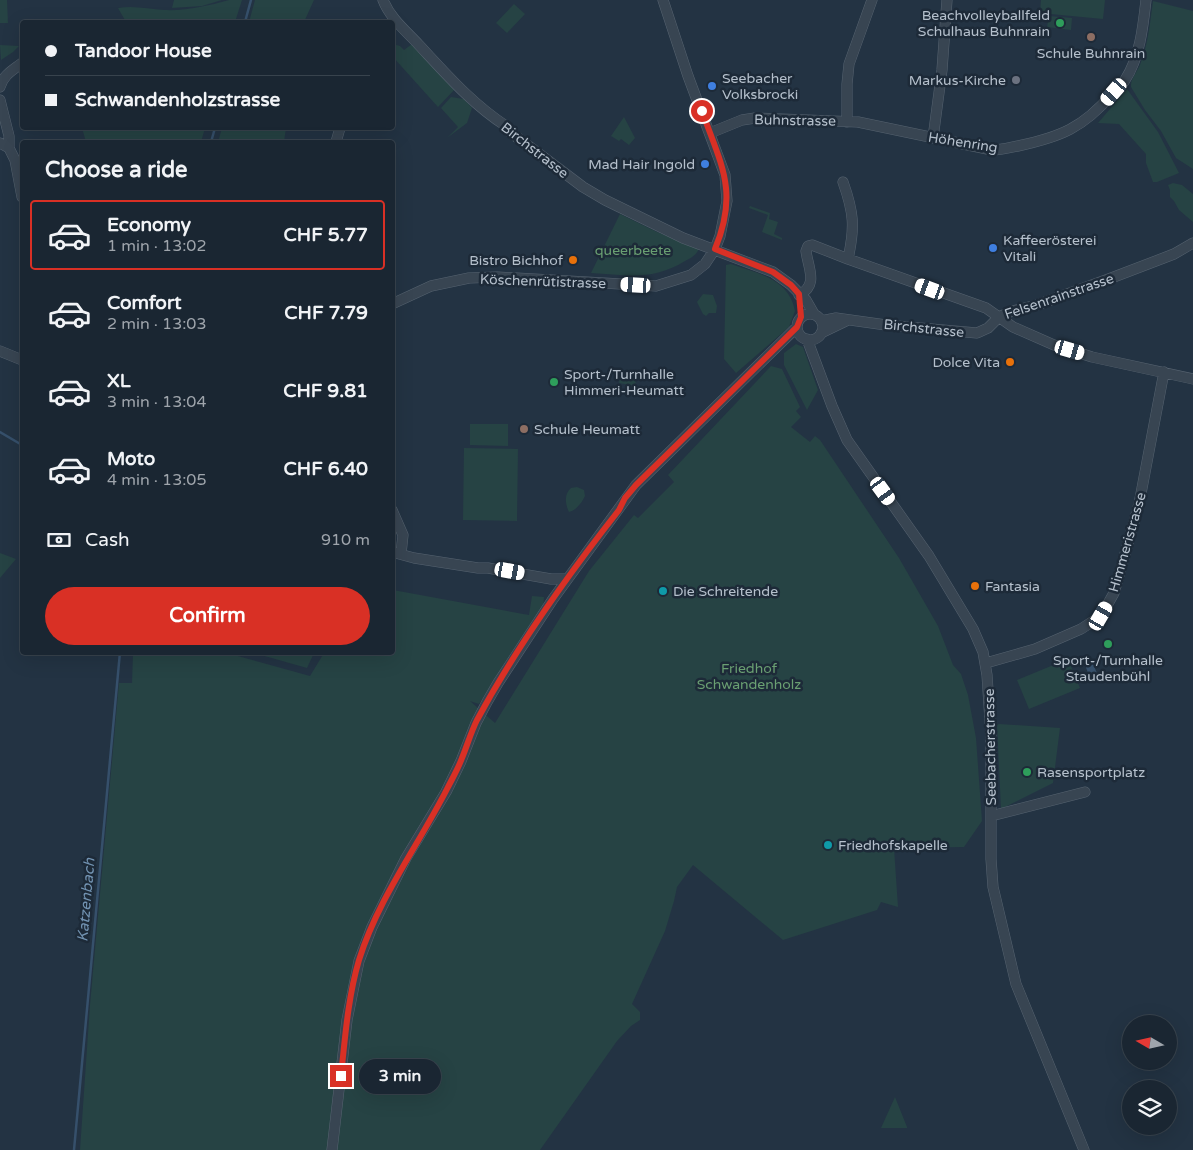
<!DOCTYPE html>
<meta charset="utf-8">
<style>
:root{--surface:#1a2632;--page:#232e3a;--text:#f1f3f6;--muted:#9fa5ac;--line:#38434d;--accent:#d93025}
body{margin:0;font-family:"Varela Round",sans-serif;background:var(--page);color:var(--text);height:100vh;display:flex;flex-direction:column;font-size:19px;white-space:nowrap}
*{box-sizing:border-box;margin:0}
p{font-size:16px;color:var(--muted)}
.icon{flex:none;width:28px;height:28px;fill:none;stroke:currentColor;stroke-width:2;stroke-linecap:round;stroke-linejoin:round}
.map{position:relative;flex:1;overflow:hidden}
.details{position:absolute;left:20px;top:140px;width:375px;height:515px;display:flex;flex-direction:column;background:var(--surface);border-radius:5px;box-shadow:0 5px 20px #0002,0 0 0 1px var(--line)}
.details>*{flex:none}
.top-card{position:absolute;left:20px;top:20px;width:375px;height:110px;border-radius:5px;box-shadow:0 5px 20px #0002,0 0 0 1px var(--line);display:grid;align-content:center;height:110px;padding:0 25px;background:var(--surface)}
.needle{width:32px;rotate:279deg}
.tools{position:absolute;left:1122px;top:1015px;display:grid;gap:10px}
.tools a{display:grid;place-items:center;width:55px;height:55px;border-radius:50%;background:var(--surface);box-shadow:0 5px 20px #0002,0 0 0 1px var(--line);font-size:25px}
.end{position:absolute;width:22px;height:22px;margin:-11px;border:6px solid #d93025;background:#fff;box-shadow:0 0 0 2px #fff}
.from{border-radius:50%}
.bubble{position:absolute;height:35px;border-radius:18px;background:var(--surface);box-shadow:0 5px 20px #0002,0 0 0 1px var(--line);font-size:16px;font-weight:800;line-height:35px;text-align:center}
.car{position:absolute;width:15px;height:30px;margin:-15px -8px;border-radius:6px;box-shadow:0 0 4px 1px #0007;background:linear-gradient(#fff 24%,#345 0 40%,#fff 0 76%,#345 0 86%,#fff 0)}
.top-card b{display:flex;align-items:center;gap:18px;height:48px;font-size:19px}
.top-card b+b{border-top:1px solid var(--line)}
.top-card i{width:12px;height:12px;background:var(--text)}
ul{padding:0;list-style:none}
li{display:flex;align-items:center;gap:15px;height:70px;margin:0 10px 8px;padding:0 15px;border:2px solid transparent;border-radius:5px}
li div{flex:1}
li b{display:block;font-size:19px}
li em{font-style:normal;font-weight:800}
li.current{border-color:var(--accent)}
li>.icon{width:45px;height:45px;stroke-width:1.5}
h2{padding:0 25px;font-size:22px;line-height:60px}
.pay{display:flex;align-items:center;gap:12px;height:55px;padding:0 25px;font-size:19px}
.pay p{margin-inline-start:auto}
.primary-button{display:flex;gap:10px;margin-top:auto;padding:10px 25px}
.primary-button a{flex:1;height:58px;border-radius:30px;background:var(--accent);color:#fff;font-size:20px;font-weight:800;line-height:58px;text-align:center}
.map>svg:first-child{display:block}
.green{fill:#264344}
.water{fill:#36506b}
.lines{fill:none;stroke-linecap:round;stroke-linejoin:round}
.stream{stroke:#36506b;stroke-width:2.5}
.minor-casing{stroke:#566370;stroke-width:11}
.minor{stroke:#384552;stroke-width:10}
.route{stroke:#d93025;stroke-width:6}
.leisure-dot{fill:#2e9e5b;stroke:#1d2a38;stroke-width:2}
.education-dot{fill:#8d6e63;stroke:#1d2a38;stroke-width:2}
.worship-dot{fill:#6b7280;stroke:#1d2a38;stroke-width:2}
.shop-dot{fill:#3f7fe0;stroke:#1d2a38;stroke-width:2}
.food-dot{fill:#e8710a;stroke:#1d2a38;stroke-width:2}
.culture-dot{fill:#0f9aa8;stroke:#1d2a38;stroke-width:2}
.labels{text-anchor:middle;stroke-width:5;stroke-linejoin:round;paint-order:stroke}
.poi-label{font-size:14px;fill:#b5c0cc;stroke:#1d2a38;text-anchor:start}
.street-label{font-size:14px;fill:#b5c0cc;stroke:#1d2a38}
.park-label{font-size:14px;fill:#6a9f72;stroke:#1d2a38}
.water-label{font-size:15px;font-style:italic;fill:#7293b2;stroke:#1d2a38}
</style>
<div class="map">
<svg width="1193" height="1150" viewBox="0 0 1193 1150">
<rect width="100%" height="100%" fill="#233343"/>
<path class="green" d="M 0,0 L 7,0 L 8,23 L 0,23 Z
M 174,0 L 222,0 L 202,6 L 172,8 Z
M 229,0 L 242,0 L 235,22 L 126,22 L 118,8 C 134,5 149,9 164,10 C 187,11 207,6 229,0 Z
M 255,0 L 314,0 L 304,22 L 249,22 Z
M 1041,0 L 1105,0 L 1103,19 L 1040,13 Z
M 1153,1 L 1193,11 L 1193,169 L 1176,158 L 1161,131 L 1145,110 L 1131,87 C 1130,80 1137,72 1140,65 C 1148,45 1150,23 1153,1 Z
M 514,4 L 525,14 L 507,33 L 496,23 Z
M 1049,16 L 1072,18 L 1071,30 L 1047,27 Z
M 393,44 L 400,46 L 404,50 L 412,44 L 455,89 L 438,107 L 393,57 Z
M 0,45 L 19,46 L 13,52 L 1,60 Z
M 1127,89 L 1158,132 L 1179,173 L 1157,182 L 1153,182 L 1146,163 L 1146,154 L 1119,124 L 1098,123 Z
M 451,97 L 464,99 L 472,108 L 467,123 L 447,138 L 458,127 L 441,108 Z
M 624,117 L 635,138 L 629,145 L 621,139 L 619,141 L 611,136 Z
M 82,128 L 205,128 L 201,142 L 86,142 Z
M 222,128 L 286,128 L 284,142 L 218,142 Z
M 1173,183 L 1182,185 L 1193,194 L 1193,222 L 1179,210 L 1174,201 L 1170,197 L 1170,190 L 1168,185 Z
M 750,206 L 770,213 L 769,219 L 778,222 L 774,234 L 782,238 L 782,240 L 762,232 L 768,215 L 749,208 Z
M 620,214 L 657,232 L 699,248 C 697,255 691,258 685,261 C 653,281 627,275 591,273 Z
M 731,264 C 756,273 789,278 795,311 L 789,327 L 736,373 L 724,359 L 726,265 Z
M 703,294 L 713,295 L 717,306 L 716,313 L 709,313 L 706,316 L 703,314 L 697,302 Z
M 796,344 L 803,347 L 818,390 L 807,410 L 784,365 L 784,353 Z
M 771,366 L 782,369 L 800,407 L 796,411 L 801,417 L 791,427 L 810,442 L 815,436 L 820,440 L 899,558 L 938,626 L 953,665 L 961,674 L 968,695 L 976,738 L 982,821 L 964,847 L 894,848 L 898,907 L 881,902 L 877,910 L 783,940 L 693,865 L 677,887 L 674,901 L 665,931 L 632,1004 L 640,1012 L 640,1020 L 631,1026 L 617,1041 L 540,1150 L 80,1150 L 90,1005 L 119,683 L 132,683 L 133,653 L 227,653 L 310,676 L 324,653 L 392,652 L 393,590 L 529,615 L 532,596 L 544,597 L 543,611 L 479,704 L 470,701 L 495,723 L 589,571 L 634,515 L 638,518 L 674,482 L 668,475 Z
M 621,371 L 637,374 L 635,386 L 619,383 Z
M 470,424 L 508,424 L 508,446 L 470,445 Z
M 464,448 L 518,449 L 517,521 L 463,520 Z
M 577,487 L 584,490 L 585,496 C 582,502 577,510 569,512 C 565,504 564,494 571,488 Z
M 0,553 L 16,559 L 0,578 Z
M 254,653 L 314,653 L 307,668 Z
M 1068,659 L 1080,688 L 1029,709 L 1017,680 Z
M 999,724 L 1060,728 L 1053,783 L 1001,809 L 997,725 Z
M 895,1097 L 907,1127 L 907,1128 L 881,1128 Z"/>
<path class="water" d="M 1091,659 L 1099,678 L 1091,681 L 1084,662 Z"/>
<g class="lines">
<path class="stream" d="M 245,22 L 251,0
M 211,142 L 215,128
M 0,432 L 22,445
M 74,1150 L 120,652"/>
<defs>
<path id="minor" d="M 383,0 C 390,18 406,31 419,45 C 446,74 472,104 506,126 L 510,132 L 583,187 L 605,200 L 683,238 L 773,272 L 791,285 L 806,300 L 814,314
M 0,87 C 3,75 13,70 22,63
M 0,100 L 9,136 L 9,148
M 847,122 L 847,84 L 849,64 L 872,0
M 710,133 L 742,120 L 755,118 L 858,122 L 992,150 C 1001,150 1008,148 1018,146 C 1060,137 1083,128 1112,94 C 1116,90 1122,86 1125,80 C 1140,57 1143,27 1146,0
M 933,138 L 942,70 L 947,0
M 336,142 L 340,128
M 0,143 L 9,148 L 15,160 L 22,197
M 843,182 C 854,213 855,227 848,259
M 799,295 C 819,285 808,268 806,251 L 808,246 L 812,245 L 848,259 L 986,308 L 1013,327 L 1054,345 L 1092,357 L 1193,379
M 392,304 L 431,286 L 469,278 L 497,277 L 656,286 L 691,275 L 705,264 L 715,249 L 720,236 L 727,201 L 725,175 L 688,76 L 663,0
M797 327a13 13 0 1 1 26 0a13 13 0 1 1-26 0Z
M 821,321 L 836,318 L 886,325 L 977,333 L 988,328 L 999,317 L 1012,311 L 1037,305 L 1106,280 L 1174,254 L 1193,243
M 821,333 L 848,320
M 807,339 L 832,406 L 847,440 L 929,556 L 973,629 L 983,652 L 987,675 L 991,736 L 991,859 L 993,887 L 1016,984 L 1084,1150
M 0,351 L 22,360
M 392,510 L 403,535 L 401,554
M 392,552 L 414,558 L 478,568 L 488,568 L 551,579 L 567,579
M 986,663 L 1035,649 L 1081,629 L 1101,616 L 1114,593 L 1139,504 L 1164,372
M 991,816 L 1085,792
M 332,1150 L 347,1020 L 359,961 L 372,927 L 406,858 L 446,792 L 461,761 L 476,723 L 487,702 L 498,683 L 553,599 L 636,485 L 797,327"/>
</defs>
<use href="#minor" class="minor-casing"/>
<use href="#minor" class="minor"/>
</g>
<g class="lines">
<path class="route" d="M 341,1076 C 345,1038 348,997 359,960 C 378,899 418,846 447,789 C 452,779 458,769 462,758 C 467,746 471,732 477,720 C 517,646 567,576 619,510 L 625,498 L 636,485 L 797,327 L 801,317 L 799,294 L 791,285 L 773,272 L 715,249 C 739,191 721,165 702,111"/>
</g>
<g class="leisure-dot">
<circle cx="1060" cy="23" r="5"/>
<circle cx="554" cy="382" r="5"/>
<circle cx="1108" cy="644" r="5"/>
<circle cx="1027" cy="772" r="5"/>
</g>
<g class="education-dot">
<circle cx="1091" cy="37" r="5"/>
<circle cx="524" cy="429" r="5"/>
</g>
<circle class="worship-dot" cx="1016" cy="80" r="5"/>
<g class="shop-dot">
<circle cx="712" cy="86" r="5"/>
<circle cx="705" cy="164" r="5"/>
<circle cx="993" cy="248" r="5"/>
</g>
<g class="food-dot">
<circle cx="573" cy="260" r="5"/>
<circle cx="1010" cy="362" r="5"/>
<circle cx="975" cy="586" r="5"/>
</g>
<g class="culture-dot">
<circle cx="663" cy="591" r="5"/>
<circle cx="828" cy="845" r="5"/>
</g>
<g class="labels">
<g class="poi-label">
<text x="1050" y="20" text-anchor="end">Beachvolleyballfeld<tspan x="1050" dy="16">Schulhaus Buhnrain</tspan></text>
<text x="1091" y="58" text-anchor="middle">Schule Buhnrain</text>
<text x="722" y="83">Seebacher<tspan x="722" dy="16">Volksbrocki</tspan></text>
<text x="1006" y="85" text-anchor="end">Markus-Kirche</text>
<text x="695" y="169" text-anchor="end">Mad Hair Ingold</text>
<text x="1003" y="245">Kaffeerösterei<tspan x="1003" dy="16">Vitali</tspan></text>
<text x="563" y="265" text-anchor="end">Bistro Bichhof</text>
<text x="1000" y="367" text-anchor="end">Dolce Vita</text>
<text x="564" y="379">Sport-/Turnhalle<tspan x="564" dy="16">Himmeri-Heumatt</tspan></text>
<text x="534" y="434">Schule Heumatt</text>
<text x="985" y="591">Fantasia</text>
<text x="673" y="596">Die Schreitende</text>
<text x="1108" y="665" text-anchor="middle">Sport-/Turnhalle<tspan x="1108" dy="16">Staudenbühl</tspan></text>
<text x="1037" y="777">Rasensportplatz</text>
<text x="838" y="850">Friedhofskapelle</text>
</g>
<g class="street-label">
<text transform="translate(795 120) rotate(1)" y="5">Buhnstrasse</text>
<text transform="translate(963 142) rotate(9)" y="5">Höhenring</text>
<text transform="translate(535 150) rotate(38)" y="5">Birchstrasse</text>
<text transform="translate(543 281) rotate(2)" y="5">Köschenrütistrasse</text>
<text transform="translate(1059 296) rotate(-19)" y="5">Felsenrainstrasse</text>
<text transform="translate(924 328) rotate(6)" y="5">Birchstrasse</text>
<text transform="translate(1127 542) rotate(-74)" y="5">Himmeristrasse</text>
<text transform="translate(990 747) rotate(-91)" y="5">Seebacherstrasse</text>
</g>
<g class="park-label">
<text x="633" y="255">queerbeete</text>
<text x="749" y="673">Friedhof<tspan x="749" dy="16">Schwandenholz</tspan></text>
</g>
<g class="water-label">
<text transform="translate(86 900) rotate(-85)" y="5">Katzenbach</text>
</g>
</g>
</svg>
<div class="tools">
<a><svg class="needle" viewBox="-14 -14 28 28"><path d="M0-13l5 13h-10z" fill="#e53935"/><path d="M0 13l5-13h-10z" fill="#9fa5ac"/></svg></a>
<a><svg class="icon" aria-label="layers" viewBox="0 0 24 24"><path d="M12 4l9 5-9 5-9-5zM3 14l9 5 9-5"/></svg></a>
</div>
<i class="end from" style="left:702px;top:111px"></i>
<i class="end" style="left:341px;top:1076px"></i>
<div class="bubble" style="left:359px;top:1059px;width:82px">3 min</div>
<i class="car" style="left:1114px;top:92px;rotate:221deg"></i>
<i class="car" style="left:636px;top:285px;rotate:273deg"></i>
<i class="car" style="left:930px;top:289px;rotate:290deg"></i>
<i class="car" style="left:1070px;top:350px;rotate:106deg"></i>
<i class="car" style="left:883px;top:491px;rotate:144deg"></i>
<i class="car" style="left:510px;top:571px;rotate:100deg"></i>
<i class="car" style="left:1101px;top:616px;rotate:30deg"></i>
<div class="top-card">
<b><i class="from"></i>Tandoor House</b>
<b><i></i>Schwandenholzstrasse</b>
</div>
<section class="details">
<h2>Choose a ride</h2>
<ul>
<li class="current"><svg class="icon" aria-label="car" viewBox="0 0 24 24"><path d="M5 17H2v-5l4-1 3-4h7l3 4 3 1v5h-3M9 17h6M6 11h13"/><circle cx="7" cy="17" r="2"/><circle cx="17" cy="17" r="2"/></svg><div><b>Economy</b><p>1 min · 13:02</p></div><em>CHF 5.77</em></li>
<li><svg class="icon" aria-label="car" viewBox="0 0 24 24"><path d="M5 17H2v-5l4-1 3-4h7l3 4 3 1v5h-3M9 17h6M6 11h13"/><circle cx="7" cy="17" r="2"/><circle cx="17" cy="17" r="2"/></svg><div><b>Comfort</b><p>2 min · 13:03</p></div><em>CHF 7.79</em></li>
<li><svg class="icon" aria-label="car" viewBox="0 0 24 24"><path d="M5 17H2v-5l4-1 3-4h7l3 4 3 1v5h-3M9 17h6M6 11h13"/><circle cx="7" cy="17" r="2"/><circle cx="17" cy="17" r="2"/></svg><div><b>XL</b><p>3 min · 13:04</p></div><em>CHF 9.81</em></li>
<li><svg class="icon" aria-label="car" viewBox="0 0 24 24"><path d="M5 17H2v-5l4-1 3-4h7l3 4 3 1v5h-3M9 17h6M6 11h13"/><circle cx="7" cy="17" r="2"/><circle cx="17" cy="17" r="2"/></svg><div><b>Moto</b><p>4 min · 13:05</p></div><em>CHF 6.40</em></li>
</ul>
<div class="pay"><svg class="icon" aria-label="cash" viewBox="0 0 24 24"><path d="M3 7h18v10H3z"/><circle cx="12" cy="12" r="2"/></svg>Cash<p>910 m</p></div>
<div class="primary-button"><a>Confirm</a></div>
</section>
</div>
